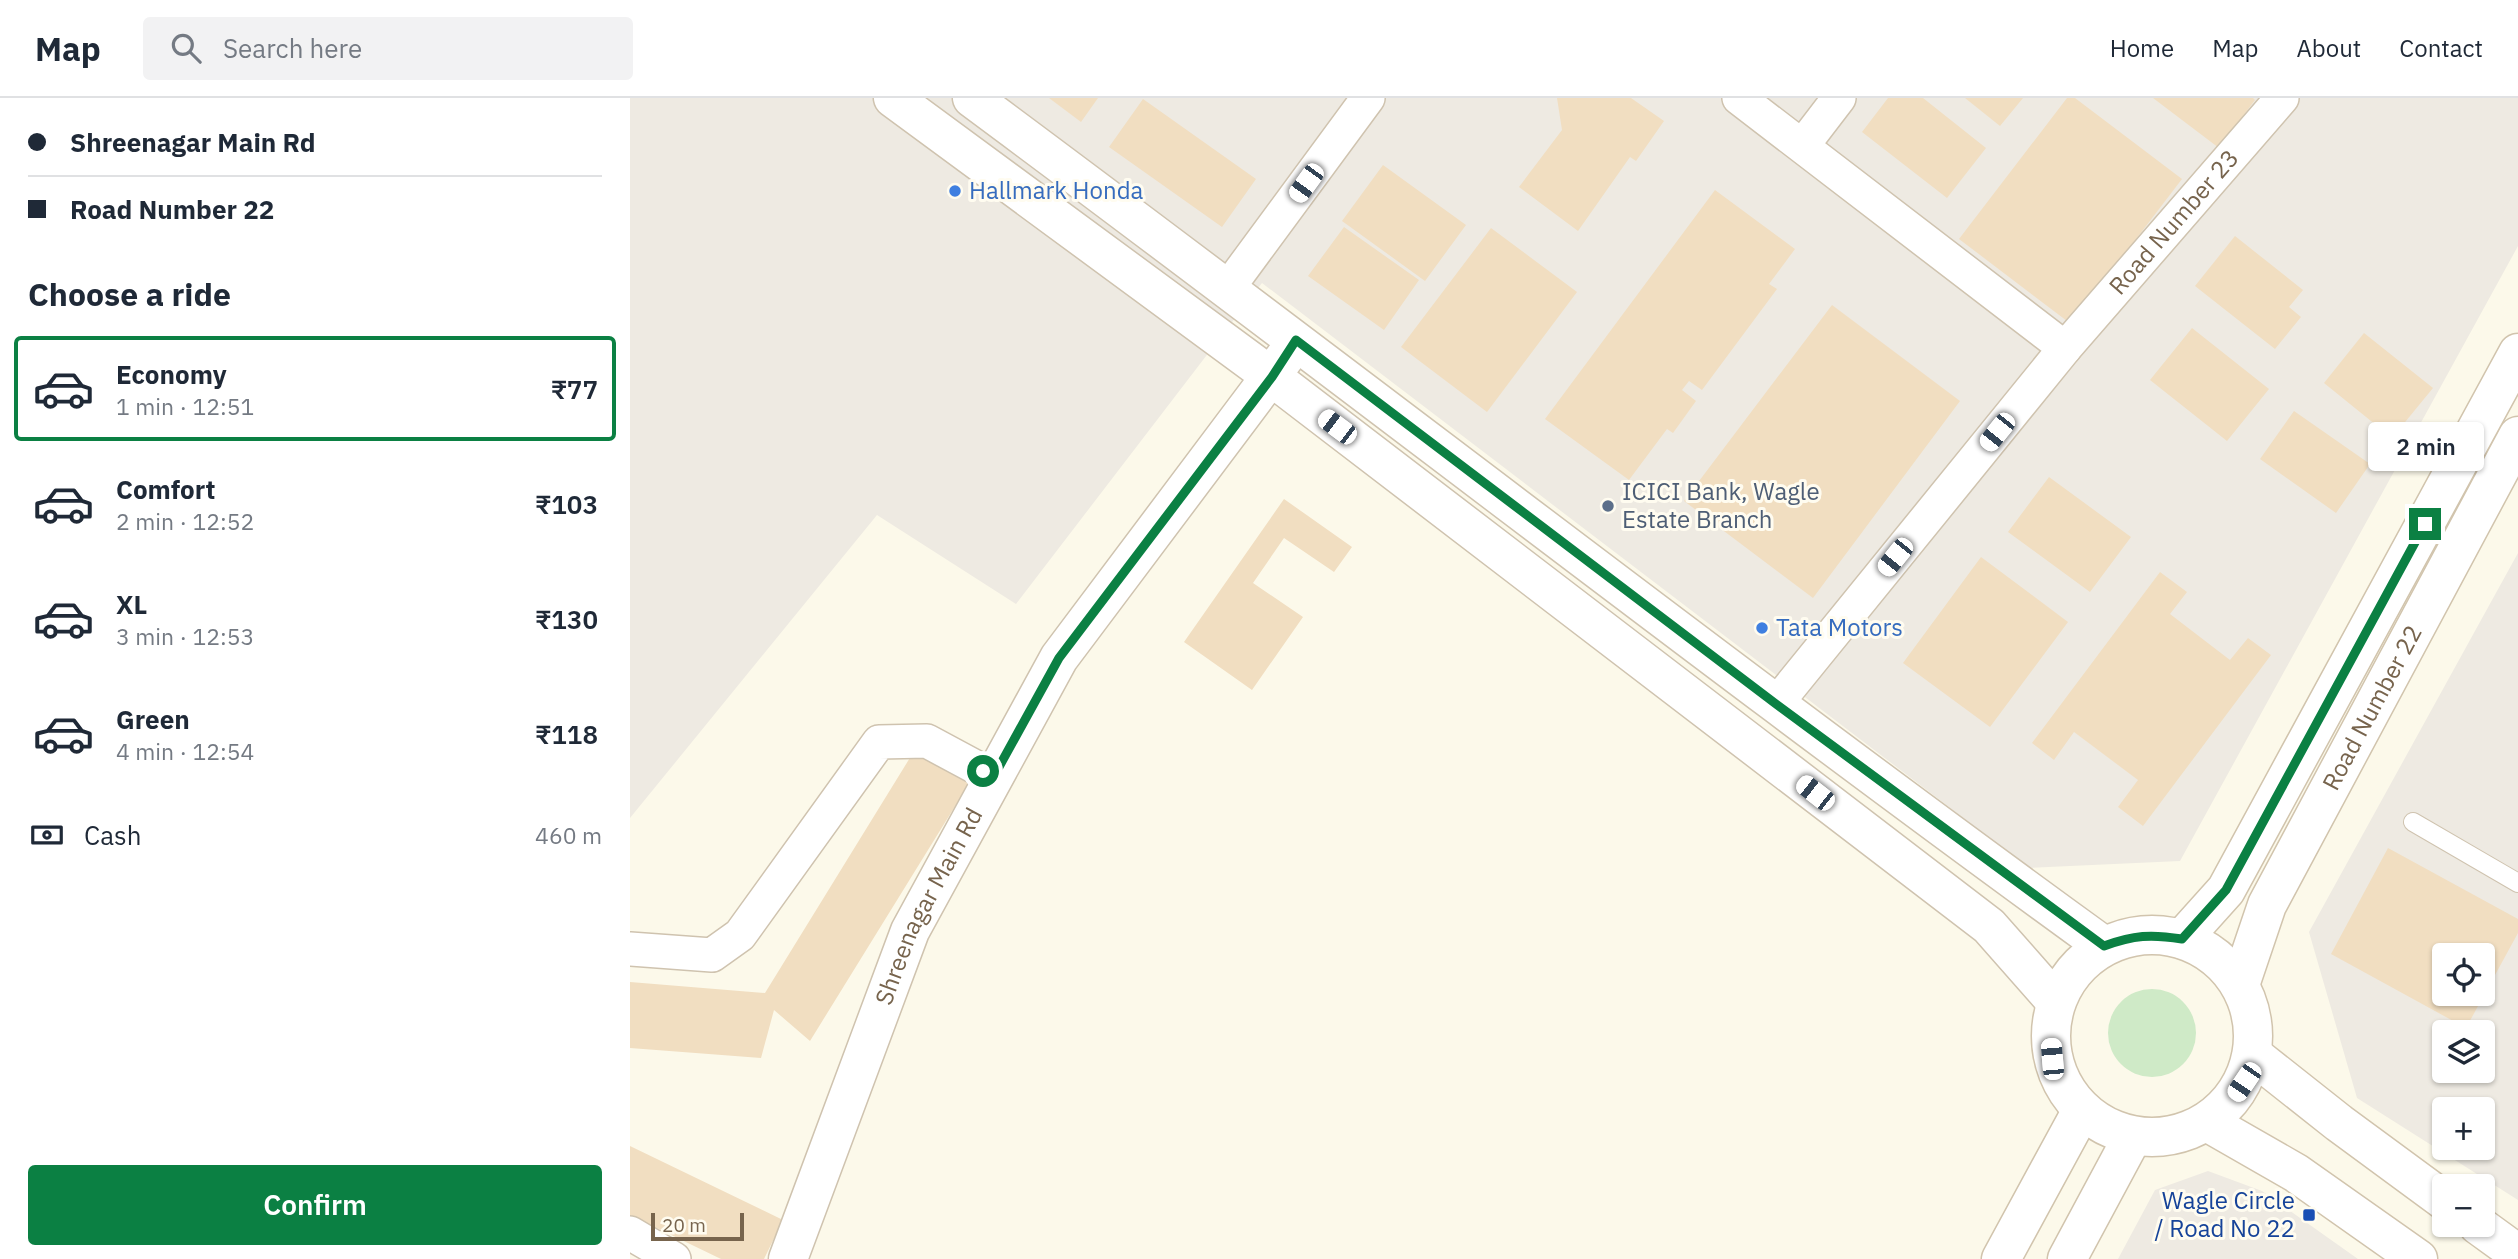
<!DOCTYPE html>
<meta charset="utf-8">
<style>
:root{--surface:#fff;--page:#f2f2f3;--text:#1f2937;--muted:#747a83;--line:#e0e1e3;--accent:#0b8043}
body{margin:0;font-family:"IBM Plex Sans",sans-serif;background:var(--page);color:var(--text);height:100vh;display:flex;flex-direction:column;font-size:26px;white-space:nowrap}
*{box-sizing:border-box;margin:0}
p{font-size:23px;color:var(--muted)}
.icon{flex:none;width:38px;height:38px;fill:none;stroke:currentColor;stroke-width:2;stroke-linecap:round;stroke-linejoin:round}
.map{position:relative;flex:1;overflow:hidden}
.panel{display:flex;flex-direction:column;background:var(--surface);width:630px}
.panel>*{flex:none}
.top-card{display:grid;align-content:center;height:154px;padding:0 28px;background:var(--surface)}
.buttons{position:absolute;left:1802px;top:845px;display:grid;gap:14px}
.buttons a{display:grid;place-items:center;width:63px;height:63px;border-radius:7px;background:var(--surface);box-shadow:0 2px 5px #0004;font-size:35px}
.scale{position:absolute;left:21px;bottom:18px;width:93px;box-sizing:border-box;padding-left:7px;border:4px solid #77644d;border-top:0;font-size:19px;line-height:24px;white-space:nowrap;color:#77644d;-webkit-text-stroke:5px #fffcf0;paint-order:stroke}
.end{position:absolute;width:32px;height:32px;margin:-16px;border:9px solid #0b8043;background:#fff;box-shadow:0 0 0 4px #fff}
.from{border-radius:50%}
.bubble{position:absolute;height:49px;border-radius:7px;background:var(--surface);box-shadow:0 2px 5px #0004;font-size:23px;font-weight:600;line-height:49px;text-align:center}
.car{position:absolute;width:21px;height:42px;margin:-21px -10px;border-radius:9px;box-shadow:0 0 5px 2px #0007;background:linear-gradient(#fff 24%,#345 0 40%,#fff 0 76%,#345 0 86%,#fff 0)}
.top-card b{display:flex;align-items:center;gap:24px;height:66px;font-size:26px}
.top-card b+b{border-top:2px solid var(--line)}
.top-card i{width:18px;height:18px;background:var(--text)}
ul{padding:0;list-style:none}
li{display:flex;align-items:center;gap:21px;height:105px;margin:0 14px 10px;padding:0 14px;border:4px solid transparent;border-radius:7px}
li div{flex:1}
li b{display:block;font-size:26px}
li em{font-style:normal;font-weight:600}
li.current{border-color:var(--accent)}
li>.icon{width:63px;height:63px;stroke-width:1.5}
h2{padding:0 28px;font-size:32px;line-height:84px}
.pay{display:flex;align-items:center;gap:18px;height:77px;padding:0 28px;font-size:26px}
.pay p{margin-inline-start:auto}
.action{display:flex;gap:14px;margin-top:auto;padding:14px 28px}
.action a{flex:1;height:80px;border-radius:7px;background:var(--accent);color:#fff;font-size:28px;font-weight:600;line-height:80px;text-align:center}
header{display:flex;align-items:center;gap:42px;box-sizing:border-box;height:98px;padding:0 35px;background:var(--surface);border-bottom:2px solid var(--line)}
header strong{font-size:33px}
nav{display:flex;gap:38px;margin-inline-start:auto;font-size:24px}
.search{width:490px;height:63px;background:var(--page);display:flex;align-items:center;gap:18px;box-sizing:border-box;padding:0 24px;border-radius:7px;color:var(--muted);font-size:26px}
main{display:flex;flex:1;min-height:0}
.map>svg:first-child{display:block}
.industrial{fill:#eeeae2;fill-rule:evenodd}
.green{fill:#cfeac7}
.building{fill:#f1dec1;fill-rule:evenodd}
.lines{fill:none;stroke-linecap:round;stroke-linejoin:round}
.service-casing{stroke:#cfc3af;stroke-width:20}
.minor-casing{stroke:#cfc3af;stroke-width:36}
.tertiary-casing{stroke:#cfc3af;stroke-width:41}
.secondary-casing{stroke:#d1c4ad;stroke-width:41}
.service{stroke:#fff;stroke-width:18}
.minor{stroke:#fff;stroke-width:33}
.tertiary{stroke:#fff;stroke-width:38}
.secondary{stroke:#fff;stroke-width:38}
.route{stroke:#0b8043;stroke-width:9}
.shop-dot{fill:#3f7fe0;stroke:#fffcf0;stroke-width:2.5}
.service-dot{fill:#5c6f8a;stroke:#fffcf0;stroke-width:2.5}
.transit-dot{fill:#1a4fb4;stroke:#fffcf0;stroke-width:2.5}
.labels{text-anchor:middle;stroke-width:6;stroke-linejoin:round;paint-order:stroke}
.shop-label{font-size:24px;fill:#366cbe;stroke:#fffcf0;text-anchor:start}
.street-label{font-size:24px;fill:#77644d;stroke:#fffcf0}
.service-label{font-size:24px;fill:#4e5e75;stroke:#fffcf0;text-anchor:start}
.transit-label{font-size:24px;fill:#164399;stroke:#fffcf0;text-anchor:end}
</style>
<header>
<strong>Map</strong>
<div class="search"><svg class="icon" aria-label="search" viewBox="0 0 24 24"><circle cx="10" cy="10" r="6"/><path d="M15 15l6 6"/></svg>Search here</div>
<nav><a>Home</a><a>Map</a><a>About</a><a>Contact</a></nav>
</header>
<main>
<section class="panel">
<div class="top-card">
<b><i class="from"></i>Shreenagar Main Rd</b>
<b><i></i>Road Number 22</b>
</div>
<h2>Choose a ride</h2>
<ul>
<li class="current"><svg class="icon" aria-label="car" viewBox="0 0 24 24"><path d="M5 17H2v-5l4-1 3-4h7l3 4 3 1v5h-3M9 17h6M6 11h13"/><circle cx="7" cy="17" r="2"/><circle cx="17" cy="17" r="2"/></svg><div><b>Economy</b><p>1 min · 12:51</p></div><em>₹77</em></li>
<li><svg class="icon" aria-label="car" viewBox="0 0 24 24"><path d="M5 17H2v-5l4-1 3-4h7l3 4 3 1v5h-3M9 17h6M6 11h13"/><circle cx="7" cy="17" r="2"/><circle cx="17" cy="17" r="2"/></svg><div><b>Comfort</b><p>2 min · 12:52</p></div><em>₹103</em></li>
<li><svg class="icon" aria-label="car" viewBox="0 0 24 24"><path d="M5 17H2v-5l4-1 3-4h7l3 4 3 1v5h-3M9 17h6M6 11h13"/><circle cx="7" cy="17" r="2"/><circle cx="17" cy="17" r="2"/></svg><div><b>XL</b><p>3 min · 12:53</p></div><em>₹130</em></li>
<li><svg class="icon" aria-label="car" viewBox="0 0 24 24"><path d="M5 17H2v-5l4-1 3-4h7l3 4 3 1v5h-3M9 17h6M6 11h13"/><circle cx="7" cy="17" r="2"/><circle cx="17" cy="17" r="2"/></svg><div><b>Green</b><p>4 min · 12:54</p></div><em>₹118</em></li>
</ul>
<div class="pay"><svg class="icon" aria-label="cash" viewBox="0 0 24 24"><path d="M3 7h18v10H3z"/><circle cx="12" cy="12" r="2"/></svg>Cash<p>460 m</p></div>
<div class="action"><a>Confirm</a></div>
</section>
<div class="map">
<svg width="1888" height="1161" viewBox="0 0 1888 1161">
<rect width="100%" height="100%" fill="#fcf9ea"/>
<path class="industrial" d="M 0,0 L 1888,0 L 1888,148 L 1550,763 L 1399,770 L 632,185 L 386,506 L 247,417 L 0,720 Z
M 1888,455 L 1888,1102 L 1727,1000 L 1679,834 ZM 1815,858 L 1853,858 L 1853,896 L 1815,896 ZM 1815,934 L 1853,934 L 1853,973 L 1815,973 ZM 1815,1012 L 1853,1012 L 1853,1050 L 1815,1050 Z
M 1578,1073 L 1632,1093 L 1728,1161 L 1488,1161 L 1525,1092 Z"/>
<path class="green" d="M1478 935a44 44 0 1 1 88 0a44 44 0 1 1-88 0Z"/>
<path class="building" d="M 419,0 L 468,0 L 451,24 Z
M 927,0 L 1001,0 L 1034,23 L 1006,63 L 1000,59 L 948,133 L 889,89 L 932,32 Z
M 1258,0 L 1293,0 L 1356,50 L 1317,100 L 1232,34 Z
M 1335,0 L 1393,0 L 1370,28 Z
M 1437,0 L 1445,0 L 1552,81 L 1441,226 L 1329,141 Z
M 1523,0 L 1623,0 L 1625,2 L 1589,50 Z
M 513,1 L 626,81 L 592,129 L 479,49 Z
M 753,67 L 836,127 L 795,183 L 712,123 Z
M 1085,92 L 1165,151 L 1139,186 L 1147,191 L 1072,292 L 1059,283 L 1052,292 L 1066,303 L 1043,335 L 1037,331 L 999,382 L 915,321 Z
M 714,129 L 789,182 L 754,232 L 678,178 Z
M 861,130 L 947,194 L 857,314 L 771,249 Z
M 1605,138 L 1673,192 L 1659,209 L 1671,219 L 1645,251 L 1565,188 Z
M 1202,207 L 1330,303 L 1183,500 L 1054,403 Z
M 1562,230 L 1639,291 L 1597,343 L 1520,282 Z
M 1734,235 L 1803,290 L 1762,340 L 1694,285 Z
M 1664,313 L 1740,366 L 1706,415 L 1630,361 Z
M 1419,379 L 1501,439 L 1460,494 L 1378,434 Z
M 654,401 L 722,449 L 704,474 L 654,440 L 623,485 L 673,519 L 622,592 L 554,544 Z
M 1351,459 L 1438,524 L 1360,629 L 1273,565 Z
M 1530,474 L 1557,494 L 1540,516 L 1600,562 L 1618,540 L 1641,557 L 1513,728 L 1488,709 L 1508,682 L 1444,634 L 1424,662 L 1402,645 Z
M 286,650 L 340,684 L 180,943 L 144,912 L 131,960 L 0,950 L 0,884 L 135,895 Z
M 1758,750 L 1888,821 L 1888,835 L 1836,930 L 1701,856 ZM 1815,858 L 1853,858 L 1853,896 L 1815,896 Z
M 0,1048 L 153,1122 L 134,1161 L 91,1161 L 0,1117 Z"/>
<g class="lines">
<defs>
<path id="service" d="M 1783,724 L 1888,785"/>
<g id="minor">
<path d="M 1109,0 L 1435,250"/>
<path d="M 1173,47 L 1209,0"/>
<path d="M 598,190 L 738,0"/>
<path id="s1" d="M 1146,606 L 1435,250 L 1652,0"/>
<path d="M 0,851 L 82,857 L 110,837 L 249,644 L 297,643 L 364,679"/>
<path d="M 0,1135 L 44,1161"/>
</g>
<g id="tertiary">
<path d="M 263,0 L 642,279 L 1359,828 L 1426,904"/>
<path d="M 342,0 C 721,281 1092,571 1474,848"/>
<path id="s2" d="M 158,1161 L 280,833 L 429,560 L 655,259"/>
</g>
<g id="secondary">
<circle cx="1522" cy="938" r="101"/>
<path d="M 1552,841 L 1596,792 L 1888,255"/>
<path id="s3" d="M 1610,887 L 1637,807 L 1888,338"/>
<path d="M 1623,957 L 1709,1025 L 1815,1103"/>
<path d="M 1577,1024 L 1666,1075 L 1788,1161"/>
<path d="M 1848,1127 L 1888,1156"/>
<path d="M 1371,1161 L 1452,1012"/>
<path d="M 1437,1161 L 1503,1038"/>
</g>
</defs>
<use href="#service" class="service-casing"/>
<use href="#minor" class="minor-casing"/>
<use href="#tertiary" class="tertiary-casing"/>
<use href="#secondary" class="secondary-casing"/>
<use href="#service" class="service"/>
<use href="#minor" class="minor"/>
<use href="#tertiary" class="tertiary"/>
<use href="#secondary" class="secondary"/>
</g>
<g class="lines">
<path class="route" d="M 353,673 L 364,678 L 429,560 L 642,279 L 666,242 L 1146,606 L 1474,848 C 1504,837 1521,836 1552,841 L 1596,792 L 1795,426"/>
</g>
<g class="shop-dot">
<circle cx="325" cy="93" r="7"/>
<circle cx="1132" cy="530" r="7"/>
</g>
<circle class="service-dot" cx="978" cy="408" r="7"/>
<rect class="transit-dot" x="1672" y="1110" width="14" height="14" rx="3.5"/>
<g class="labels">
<g class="shop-label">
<text x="339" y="101">Hallmark Honda</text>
<text x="1146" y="538">Tata Motors</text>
</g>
<g class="street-label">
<text dy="8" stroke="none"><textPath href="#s1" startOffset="625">Road Number 23</textPath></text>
<text dy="8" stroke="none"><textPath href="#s3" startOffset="308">Road Number 22</textPath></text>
<text dy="8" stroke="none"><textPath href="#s2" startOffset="380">Shreenagar Main Rd</textPath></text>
</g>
<g class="service-label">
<text x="992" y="402">ICICI Bank, Wagle<tspan x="992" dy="28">Estate Branch</tspan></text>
</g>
<g class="transit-label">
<text x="1665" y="1111">Wagle Circle<tspan x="1665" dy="28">/ Road No 22</tspan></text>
</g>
</g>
</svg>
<div class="buttons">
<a><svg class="icon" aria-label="locate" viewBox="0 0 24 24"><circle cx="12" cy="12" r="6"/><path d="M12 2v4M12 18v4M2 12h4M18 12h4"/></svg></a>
<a><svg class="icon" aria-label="layers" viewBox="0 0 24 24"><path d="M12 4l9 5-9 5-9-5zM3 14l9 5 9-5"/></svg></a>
<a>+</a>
<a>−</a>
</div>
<div class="scale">20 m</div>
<i class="end from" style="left:353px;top:673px"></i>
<i class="end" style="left:1795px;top:426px"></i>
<div class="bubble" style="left:1738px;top:324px;width:116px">2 min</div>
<i class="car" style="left:676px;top:85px;rotate:216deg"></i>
<i class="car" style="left:707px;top:329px;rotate:307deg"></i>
<i class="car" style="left:1367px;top:334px;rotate:219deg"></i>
<i class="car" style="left:1265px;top:459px;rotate:219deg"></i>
<i class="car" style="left:1185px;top:695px;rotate:308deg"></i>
<i class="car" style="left:1422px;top:961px;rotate:355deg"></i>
<i class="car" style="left:1614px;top:984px;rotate:214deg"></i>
</div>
</main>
